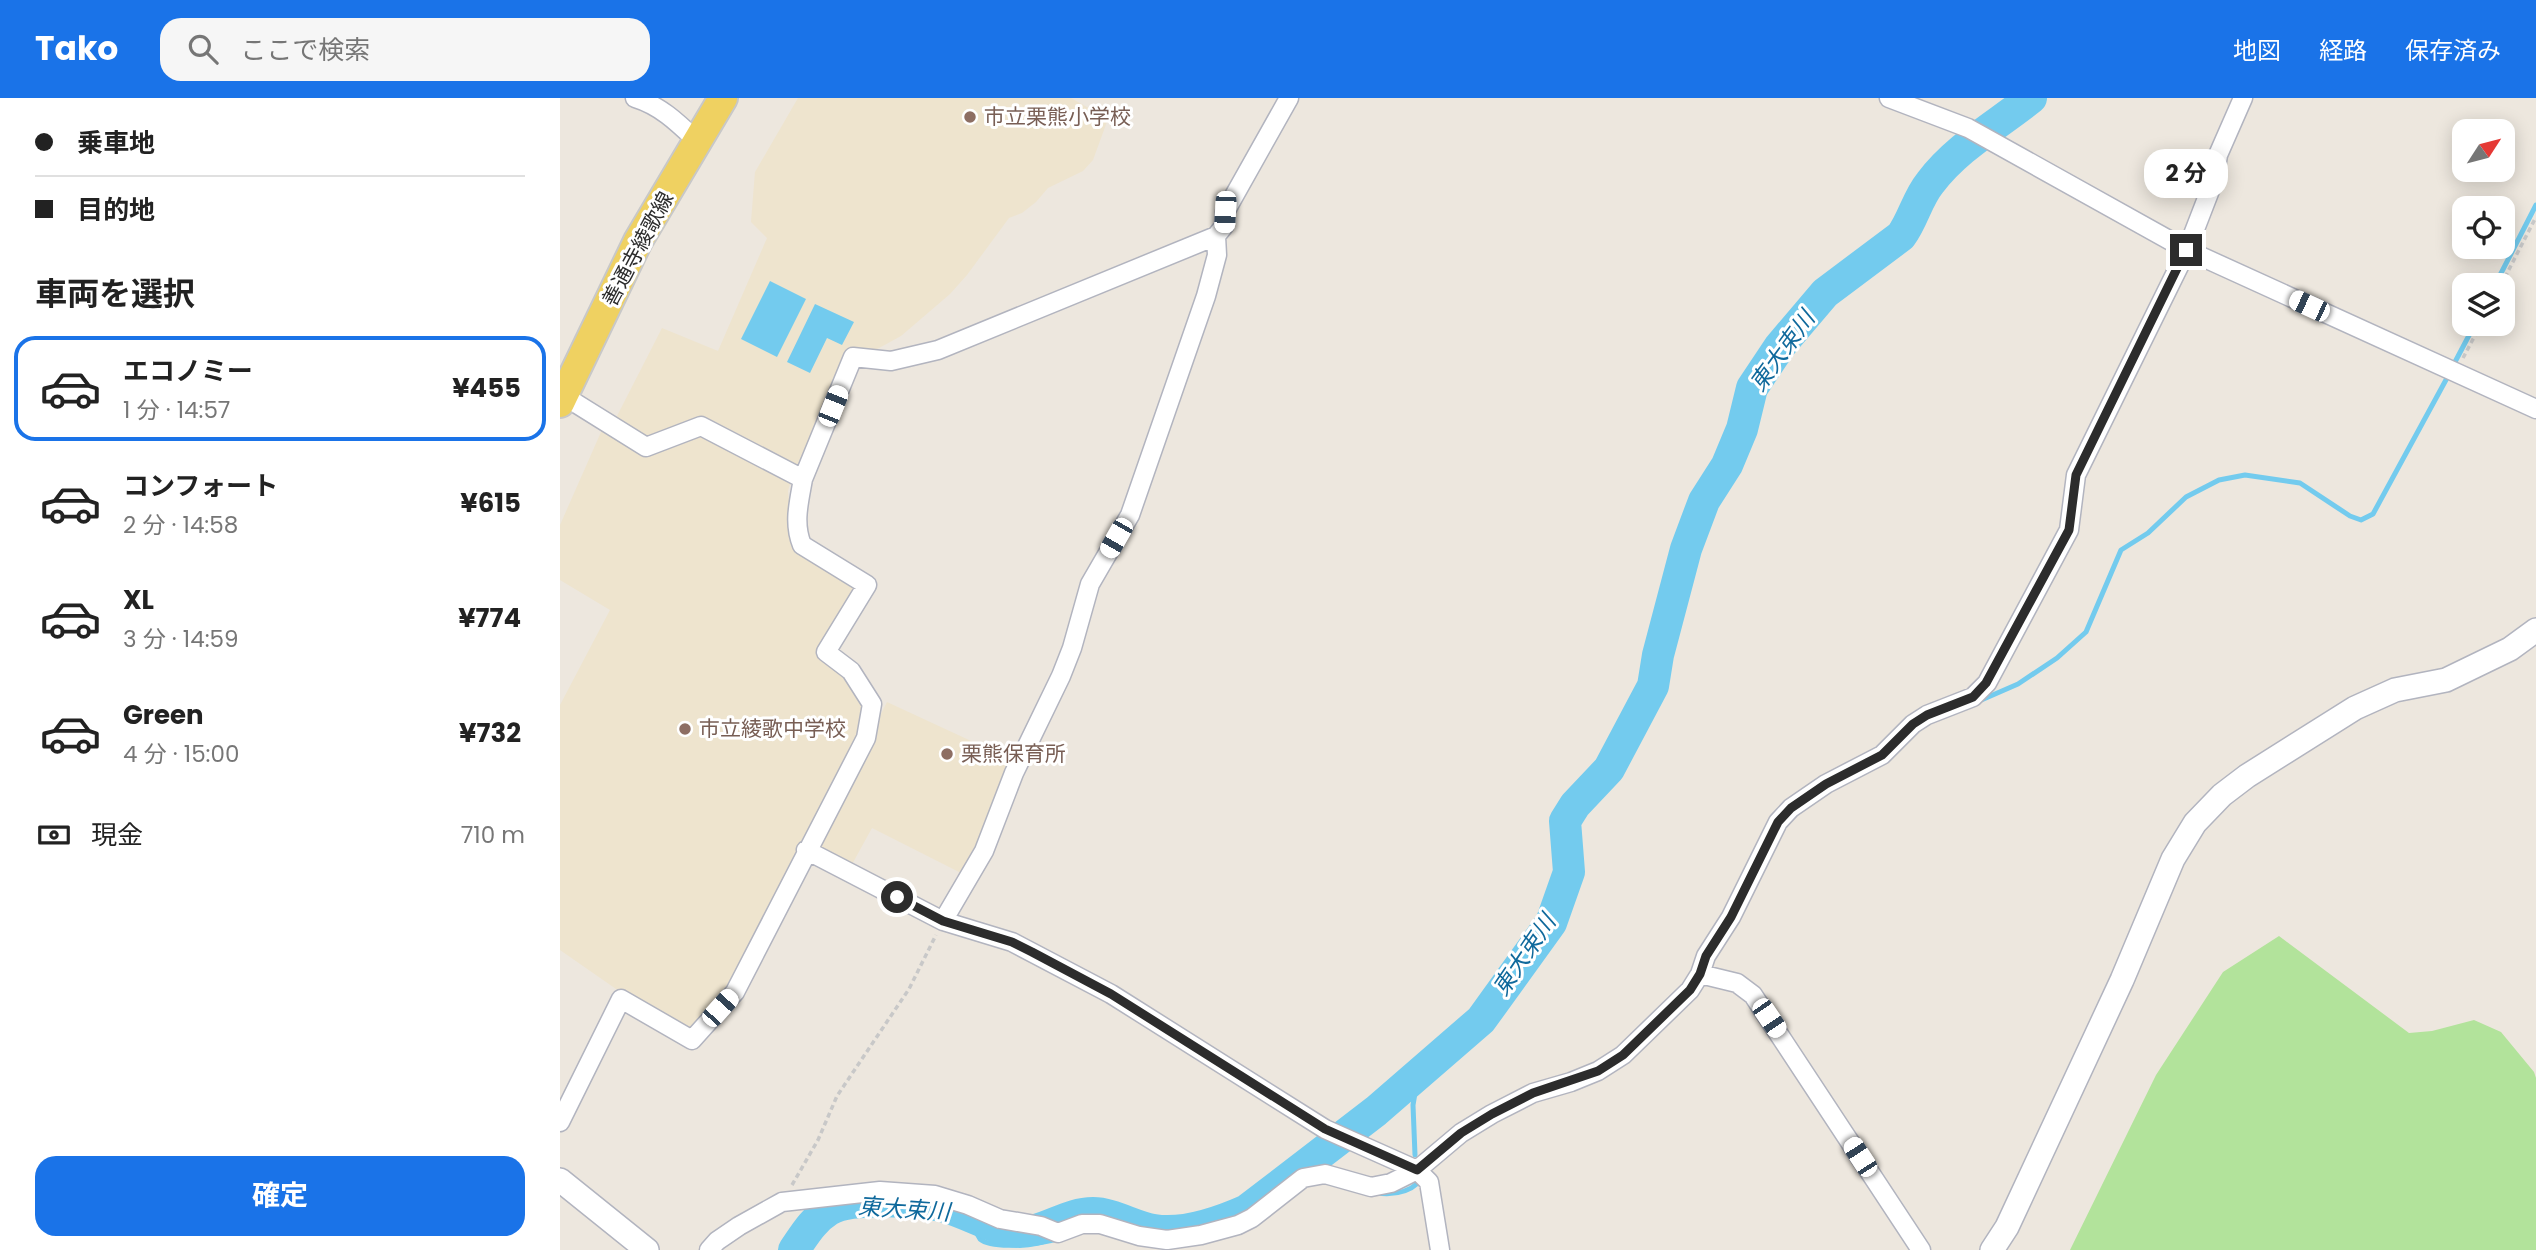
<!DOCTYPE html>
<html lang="ja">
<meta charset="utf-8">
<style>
:root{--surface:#fff;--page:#f6f6f6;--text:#222;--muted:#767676;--line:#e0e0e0;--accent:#1a73e8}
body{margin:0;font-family:Poppins,"Noto Sans JP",sans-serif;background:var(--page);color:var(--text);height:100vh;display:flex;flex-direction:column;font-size:26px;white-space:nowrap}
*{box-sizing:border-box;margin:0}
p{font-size:23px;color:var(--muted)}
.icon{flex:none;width:38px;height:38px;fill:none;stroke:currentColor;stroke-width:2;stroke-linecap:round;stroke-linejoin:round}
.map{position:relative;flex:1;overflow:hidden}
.side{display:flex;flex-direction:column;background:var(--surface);width:560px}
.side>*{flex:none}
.hud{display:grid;align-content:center;height:154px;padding:0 35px;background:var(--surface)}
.needle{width:46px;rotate:54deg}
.buttons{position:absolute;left:1892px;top:21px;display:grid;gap:14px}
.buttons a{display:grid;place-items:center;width:63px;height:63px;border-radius:14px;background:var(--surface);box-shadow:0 4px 18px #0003;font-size:35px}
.end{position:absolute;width:32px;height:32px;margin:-16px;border:9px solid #2c2c2c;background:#fff;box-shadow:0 0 0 4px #fff}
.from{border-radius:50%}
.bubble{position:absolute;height:49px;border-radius:21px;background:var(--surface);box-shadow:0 4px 18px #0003;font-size:23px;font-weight:700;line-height:49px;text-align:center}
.car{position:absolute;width:21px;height:42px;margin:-21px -10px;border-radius:9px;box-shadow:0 0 5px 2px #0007;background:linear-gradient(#fff 24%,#345 0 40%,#fff 0 76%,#345 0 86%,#fff 0)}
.hud b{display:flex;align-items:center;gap:24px;height:66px;font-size:26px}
.hud b+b{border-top:2px solid var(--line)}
.hud i{width:18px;height:18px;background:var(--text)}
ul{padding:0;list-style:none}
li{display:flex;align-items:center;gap:21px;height:105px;margin:0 14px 10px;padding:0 21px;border:4px solid transparent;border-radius:21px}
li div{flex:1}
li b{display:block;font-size:26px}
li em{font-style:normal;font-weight:700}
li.selected{border-color:var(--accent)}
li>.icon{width:63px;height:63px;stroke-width:1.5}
h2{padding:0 35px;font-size:32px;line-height:84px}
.pay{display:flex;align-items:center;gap:18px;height:77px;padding:0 35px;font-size:26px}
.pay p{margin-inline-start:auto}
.action{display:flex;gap:14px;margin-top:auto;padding:14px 35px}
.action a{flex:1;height:80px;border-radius:21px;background:var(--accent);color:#fff;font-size:28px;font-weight:700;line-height:80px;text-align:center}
header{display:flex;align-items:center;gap:42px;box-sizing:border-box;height:98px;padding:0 35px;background:var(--accent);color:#fff}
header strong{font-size:33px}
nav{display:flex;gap:38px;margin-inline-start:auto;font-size:24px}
.search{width:490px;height:63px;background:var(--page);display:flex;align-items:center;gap:18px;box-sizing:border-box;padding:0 24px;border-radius:21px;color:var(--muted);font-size:26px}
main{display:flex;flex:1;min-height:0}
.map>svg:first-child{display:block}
.education{fill:#eee4ce}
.green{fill:#b2e39b}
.water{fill:#73cbee}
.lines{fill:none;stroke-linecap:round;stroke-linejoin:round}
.stream{stroke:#73cbee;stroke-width:5}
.river{stroke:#73cbee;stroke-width:32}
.minor-casing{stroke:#b2b4bf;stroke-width:21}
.tertiary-casing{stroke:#b2b4bf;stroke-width:26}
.primary-casing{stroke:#c8c8c8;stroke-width:32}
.path{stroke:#c8c8c8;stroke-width:3.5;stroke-dasharray:5 3.5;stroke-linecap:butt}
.minor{stroke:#fff;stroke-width:18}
.tertiary{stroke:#fff;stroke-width:23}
.primary{stroke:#efd161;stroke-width:28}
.route{stroke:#2c2c2c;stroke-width:9}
.education-dot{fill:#8d6e63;stroke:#fff;stroke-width:2.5}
.labels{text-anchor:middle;stroke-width:6;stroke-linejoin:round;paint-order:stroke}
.education-label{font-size:21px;fill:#785e54;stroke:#fff;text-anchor:start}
.street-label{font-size:21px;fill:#2c2c2c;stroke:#fff}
.water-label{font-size:23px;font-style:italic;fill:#0f699c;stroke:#fff}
</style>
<header>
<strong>Tako</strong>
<div class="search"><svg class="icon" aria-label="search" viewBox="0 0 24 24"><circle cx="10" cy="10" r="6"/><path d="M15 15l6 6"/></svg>ここで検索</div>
<nav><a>地図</a><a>経路</a><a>保存済み</a></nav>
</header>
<main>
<section class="side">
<div class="hud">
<b><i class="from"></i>乗車地</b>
<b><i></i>目的地</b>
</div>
<h2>車両を選択</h2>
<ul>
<li class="selected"><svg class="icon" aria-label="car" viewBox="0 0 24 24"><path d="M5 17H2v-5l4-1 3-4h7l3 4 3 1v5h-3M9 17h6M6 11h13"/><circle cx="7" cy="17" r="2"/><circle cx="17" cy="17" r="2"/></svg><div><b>エコノミー</b><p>1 分 · 14:57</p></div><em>¥455</em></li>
<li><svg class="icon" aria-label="car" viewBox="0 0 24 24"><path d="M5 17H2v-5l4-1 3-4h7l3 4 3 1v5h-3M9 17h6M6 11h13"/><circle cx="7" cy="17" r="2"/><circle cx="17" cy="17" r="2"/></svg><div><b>コンフォート</b><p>2 分 · 14:58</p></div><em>¥615</em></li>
<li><svg class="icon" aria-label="car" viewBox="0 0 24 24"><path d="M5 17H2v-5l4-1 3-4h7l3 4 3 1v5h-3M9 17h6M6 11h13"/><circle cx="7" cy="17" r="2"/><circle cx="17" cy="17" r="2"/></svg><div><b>XL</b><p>3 分 · 14:59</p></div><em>¥774</em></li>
<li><svg class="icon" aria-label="car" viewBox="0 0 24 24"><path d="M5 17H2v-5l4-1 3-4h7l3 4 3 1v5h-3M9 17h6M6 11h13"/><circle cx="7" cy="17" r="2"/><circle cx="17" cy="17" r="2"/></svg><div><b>Green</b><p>4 分 · 15:00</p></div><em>¥732</em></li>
</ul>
<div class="pay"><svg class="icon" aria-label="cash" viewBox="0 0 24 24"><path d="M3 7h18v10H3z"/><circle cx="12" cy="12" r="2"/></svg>現金<p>710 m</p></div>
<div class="action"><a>確定</a></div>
</section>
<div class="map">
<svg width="1976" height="1152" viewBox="0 0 1976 1152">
<rect width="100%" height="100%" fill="#ede7de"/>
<path class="education" d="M 238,0 L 511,0 L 548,21 L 533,62 L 523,73 L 488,90 L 476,104 L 462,115 L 449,120 L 407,177 L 390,196 L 341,238 L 310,255 L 294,249 L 232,379 L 228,393 L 232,432 L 293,483 L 295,498 L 259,556 L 288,578 L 303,604 L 300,638 L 169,894 L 131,936 L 56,891 L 0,852 L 0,607 L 50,512 L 0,482 L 0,427 L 41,334 L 57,318 L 102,230 L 158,253 L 207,140 L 191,124 L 195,74 Z
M 327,604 L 450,661 L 417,744 L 401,775 L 312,730 L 290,770 L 253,750 Z"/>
<path class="green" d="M 1719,838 L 1849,935 L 1872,933 L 1914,922 L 1941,934 L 1974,974 L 1976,980 L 1976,1152 L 1510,1152 L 1596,977 L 1663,874 Z"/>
<path class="water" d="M 210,183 L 246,201 L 217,259 L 181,241 Z
M 255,206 L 294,224 L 282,247 L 267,240 L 250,275 L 227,264 Z"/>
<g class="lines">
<path class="stream" d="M 1935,187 L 1976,107
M 1895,264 L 1915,226
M 1419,603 L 1458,586 L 1497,560 L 1526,534 L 1561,452 L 1588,435 L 1626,399 L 1659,382 L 1685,377 L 1740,385 L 1790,418 L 1801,422 L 1813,416 L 1887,280
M 855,1057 L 853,1007 L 858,977
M 816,1095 C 831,1097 846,1096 858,1085
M 415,1120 C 415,1127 415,1135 420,1141 C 433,1152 483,1146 500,1140"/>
<path class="river" d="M 234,1152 C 245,1136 253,1122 269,1112 C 291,1099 360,1103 385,1109 C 407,1115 428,1128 450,1133 C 481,1139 503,1115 533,1115 C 553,1115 574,1129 594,1132 C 625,1137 660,1124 687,1112 L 816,1013 L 921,922 L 991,825 L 1009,774 L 1005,723 L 1015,707 L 1049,671 L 1093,588 L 1098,557 L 1126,451 L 1144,403 L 1167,367 L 1182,331 L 1192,290 L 1220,248 L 1265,195 L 1341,138 C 1353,122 1357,101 1370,85 C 1396,50 1437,27 1471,0"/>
<defs>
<path id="minor" d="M 75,0 C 101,8 118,25 138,44
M 1329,0 L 1408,30 L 1627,152 L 1976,311
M 243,381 L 293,259 L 331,263 L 378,252 L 656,138
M 246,752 L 383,823 L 452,844 L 551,896 L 765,1031 L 857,1072 L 869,1084 L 880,1152
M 383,823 L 424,753 L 454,675 L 501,578 L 512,550 L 530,486 L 570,417 L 646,198 L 657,157 L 656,138 L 664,128 L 665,114 L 729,0
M 1140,876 L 1177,885 L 1193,897 L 1361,1152
M 0,1024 L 61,901 L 132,942 L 175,894 L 306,640 L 312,606 L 291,573 L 266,554 L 307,487 L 242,447 C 233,425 239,404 243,381 L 141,328 L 86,349 L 4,298
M 149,1152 L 157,1143 L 179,1128 L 222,1104 L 320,1093 L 375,1097 L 408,1107 L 440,1121 L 481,1128 L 498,1135 L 522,1126 L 540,1126 L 579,1138 L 607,1142 L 641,1137 L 678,1127 L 692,1120 L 743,1080 L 765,1076 L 811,1089 L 831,1085 L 857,1072 L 901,1035 L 932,1016 L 973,995 L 1011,984 L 1038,973 L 1063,957 L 1130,892 L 1140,876 L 1146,858 L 1171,819 L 1218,724 L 1231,710 L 1266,686 L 1322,657 L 1353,626 L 1367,617 L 1413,599 L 1427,585 L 1509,432 L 1516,377 L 1627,152 L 1654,82 L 1658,57 L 1683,0"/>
<path id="tertiary" d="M 0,1082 L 87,1152
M 1432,1152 L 1447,1129 L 1562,882 L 1613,761 L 1635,725 L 1662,697 L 1687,678 L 1795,610 L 1835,592 L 1886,582 L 1950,551 L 1976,532"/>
<path id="primary" d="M 0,305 L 78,143 L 163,0"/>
</defs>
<use href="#minor" class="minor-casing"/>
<use href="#tertiary" class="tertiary-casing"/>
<use href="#primary" class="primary-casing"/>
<path class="path" d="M 1941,187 L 1976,119
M 1903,260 L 1921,226
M 232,1087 L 258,1042 L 277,998 L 349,891 L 376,837"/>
<use href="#minor" class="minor"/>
<use href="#tertiary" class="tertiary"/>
<use href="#primary" class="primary"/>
</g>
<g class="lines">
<path class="route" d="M 337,799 L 383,823 L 452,844 L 472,854 L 551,896 L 765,1031 L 857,1072 L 901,1035 L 932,1016 L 973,995 L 1038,973 L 1063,957 L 1130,892 L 1140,876 L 1146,858 L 1171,819 L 1218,724 L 1231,710 L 1266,686 L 1322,657 L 1353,626 L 1367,617 L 1413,599 L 1426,585 L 1509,432 L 1516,377 L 1626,152"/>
</g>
<g class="education-dot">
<circle cx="410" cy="19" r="7"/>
<circle cx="125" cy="631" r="7"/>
<circle cx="387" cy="656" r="7"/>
</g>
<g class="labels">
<g class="education-label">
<text x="424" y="26">市立栗熊小学校</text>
<text x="139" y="638">市立綾歌中学校</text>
<text x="401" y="663">栗熊保育所</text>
</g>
<g class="street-label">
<text transform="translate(78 151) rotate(-62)" y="7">善通寺綾歌線</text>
</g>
<g class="water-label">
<text transform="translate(1222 253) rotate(-54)" y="8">東大束川</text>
<text transform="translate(964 857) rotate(-56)" y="8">東大束川</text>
<text transform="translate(344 1111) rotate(4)" y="8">東大束川</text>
</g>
</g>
</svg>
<div class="buttons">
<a><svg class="needle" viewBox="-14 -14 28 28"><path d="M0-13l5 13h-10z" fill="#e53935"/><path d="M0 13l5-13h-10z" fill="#767676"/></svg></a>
<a><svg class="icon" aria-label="locate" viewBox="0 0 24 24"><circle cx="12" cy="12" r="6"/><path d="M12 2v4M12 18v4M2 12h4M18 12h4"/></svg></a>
<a><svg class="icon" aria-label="layers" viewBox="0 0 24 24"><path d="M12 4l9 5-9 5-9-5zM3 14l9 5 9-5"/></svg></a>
</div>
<i class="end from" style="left:337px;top:799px"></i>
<i class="end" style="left:1626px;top:152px"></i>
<div class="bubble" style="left:1584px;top:51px;width:84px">2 分</div>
<i class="car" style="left:665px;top:114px;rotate:183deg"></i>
<i class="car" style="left:1749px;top:208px;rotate:295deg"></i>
<i class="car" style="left:273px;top:308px;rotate:22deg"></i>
<i class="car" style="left:556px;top:440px;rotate:210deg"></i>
<i class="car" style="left:160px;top:910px;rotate:42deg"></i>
<i class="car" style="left:1209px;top:920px;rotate:146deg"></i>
<i class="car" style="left:1300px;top:1059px;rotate:327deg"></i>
</div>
</main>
